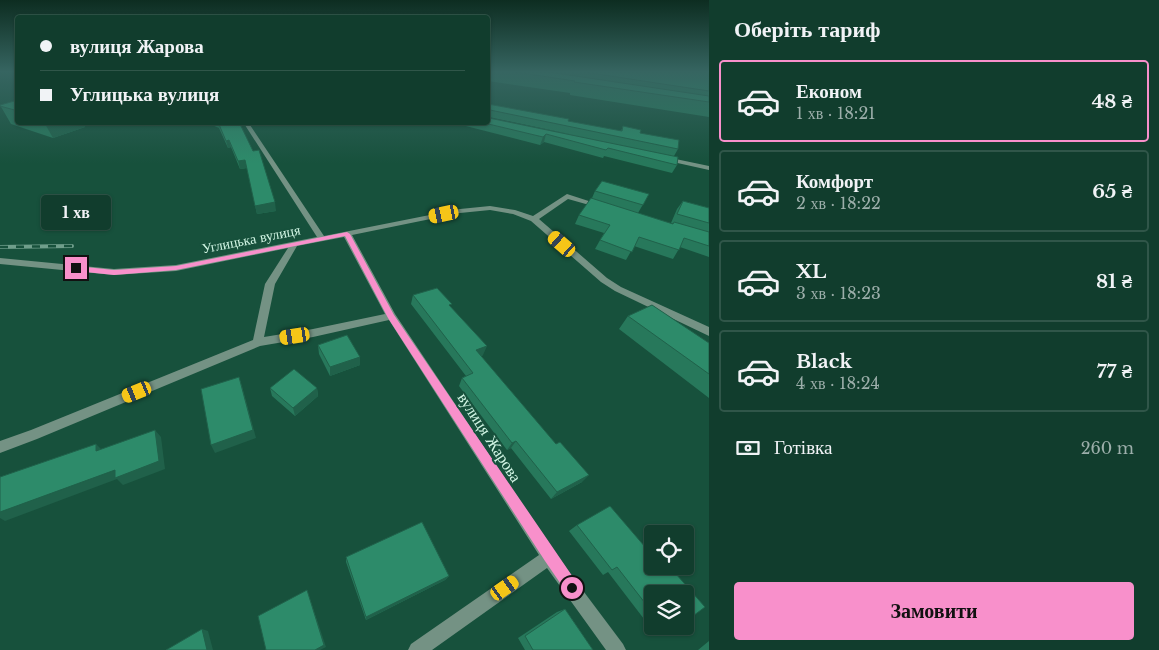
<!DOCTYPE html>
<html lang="uk">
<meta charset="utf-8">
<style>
:root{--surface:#113d2d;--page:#1a4435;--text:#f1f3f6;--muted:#9caeaa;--line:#305649;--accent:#f890cb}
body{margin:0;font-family:"Libre Baskerville",serif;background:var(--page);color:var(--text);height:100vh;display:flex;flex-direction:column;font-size:19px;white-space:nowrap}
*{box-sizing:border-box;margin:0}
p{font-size:16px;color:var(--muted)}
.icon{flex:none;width:28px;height:28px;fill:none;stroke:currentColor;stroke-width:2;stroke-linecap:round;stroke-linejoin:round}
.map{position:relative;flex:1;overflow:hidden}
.panel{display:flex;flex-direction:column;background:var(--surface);width:450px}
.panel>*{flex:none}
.hud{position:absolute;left:15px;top:15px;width:475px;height:110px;border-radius:5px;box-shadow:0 1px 4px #0004,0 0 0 1px var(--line);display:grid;align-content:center;height:110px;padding:0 25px;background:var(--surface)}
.controls{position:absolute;left:644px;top:525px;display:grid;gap:10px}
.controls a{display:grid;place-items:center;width:50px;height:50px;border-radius:5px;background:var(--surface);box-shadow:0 1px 4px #0004,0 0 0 1px var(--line);font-size:25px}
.end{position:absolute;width:22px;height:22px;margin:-11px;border:6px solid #f890cb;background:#111;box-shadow:0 0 0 2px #111}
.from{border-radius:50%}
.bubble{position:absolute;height:35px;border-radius:5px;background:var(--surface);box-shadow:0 1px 4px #0004,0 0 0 1px var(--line);font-size:16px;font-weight:800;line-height:35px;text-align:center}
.car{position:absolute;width:15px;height:30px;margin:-15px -8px;border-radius:6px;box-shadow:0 0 4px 1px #0007;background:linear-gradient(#f5c518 24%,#345 0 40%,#f5c518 0 76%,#345 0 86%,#f5c518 0)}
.hud b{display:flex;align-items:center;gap:18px;height:48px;font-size:19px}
.hud b+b{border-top:1px solid var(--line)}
.hud i{width:12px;height:12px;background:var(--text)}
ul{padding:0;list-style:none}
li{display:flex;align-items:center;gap:15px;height:82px;margin:0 10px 8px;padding:0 15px;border:2px solid var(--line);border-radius:5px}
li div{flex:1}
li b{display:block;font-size:19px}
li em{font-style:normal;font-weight:800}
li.active{border-color:var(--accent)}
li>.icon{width:45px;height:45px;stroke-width:1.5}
h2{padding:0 25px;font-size:22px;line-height:60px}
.pay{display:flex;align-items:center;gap:12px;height:55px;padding:0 25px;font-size:19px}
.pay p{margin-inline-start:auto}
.primary-button{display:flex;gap:10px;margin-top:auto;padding:10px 25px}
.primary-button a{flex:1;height:58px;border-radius:5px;background:var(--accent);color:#111;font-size:20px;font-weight:800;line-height:58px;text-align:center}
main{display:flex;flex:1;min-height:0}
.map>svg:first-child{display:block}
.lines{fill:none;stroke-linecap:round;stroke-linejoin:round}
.street{fill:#749284;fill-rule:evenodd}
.rail-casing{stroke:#6f9e8b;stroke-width:4}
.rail{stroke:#17513c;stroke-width:2.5;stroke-dasharray:8;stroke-linecap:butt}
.wall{fill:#27785b;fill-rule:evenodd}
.shaded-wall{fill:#20614a}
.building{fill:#2d8b6a;stroke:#20614a}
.route{fill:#f890cb}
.labels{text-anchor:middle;stroke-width:4;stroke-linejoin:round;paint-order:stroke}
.street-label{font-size:14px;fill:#d1f5e4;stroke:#17513c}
.near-street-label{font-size:16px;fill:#d1f5e4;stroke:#17513c}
</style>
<main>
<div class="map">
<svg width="709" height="650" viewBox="0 0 709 650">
<rect width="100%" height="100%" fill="#17513c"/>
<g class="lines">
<path class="street" d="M 243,122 L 248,122 L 324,236 L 460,209 L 490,206 L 515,210 L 533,216 L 567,194 L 604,206 L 600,208 L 568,199 L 539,219 L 607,278 L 621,287 L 709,327 L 709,336 L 615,291 L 601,282 L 531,221 L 513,214 L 490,210 L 460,213 L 352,235 L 395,314 L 554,552 L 623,644 L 626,650 L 606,650 L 547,568 L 432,650 L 408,650 L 411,644 L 539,555 L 389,320 L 313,337 L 260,346 L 37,439 L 0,453 L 0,441 L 31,430 L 253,340 L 265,284 L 288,248 L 176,271 L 114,275 L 0,264 L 0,258 L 114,269 L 176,265 L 317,237 ZM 344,237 L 385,314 L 313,329 L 264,337 L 275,284 L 297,246 Z
M 666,157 L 709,166 L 709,170 L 664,160 L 664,158 Z"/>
<defs>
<path id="rail" d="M 0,247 L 72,246"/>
</defs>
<use href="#rail" class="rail-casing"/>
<use href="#rail" class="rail"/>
</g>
<path class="wall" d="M 488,72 L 709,72 L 709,117 L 570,95 L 570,93 L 488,81 Z
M 18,100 L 18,122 L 83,122 L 85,127 L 53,138 L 11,124 L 0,105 Z
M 488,104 L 568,121 L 621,131 L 623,126 L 640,133 L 678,149 L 674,156 L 677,165 L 672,173 L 604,156 L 603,158 L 544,142 L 540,145 L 450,122 L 488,122 ZM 489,117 L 574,135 L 489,118 Z
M 205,122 L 242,122 L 242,125 L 240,125 L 276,211 L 257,214 L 247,168 L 240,169 L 231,147 L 228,148 L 219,128 Z
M 595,191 L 649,194 L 638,213 L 672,224 L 673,223 L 671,223 L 677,209 L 683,201 L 709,208 L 709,257 L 680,247 L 673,259 L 634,246 L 626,260 L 595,249 L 604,233 L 575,224 L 579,215 L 592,198 Z
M 413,295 L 451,307 L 483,355 L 481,356 L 582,482 L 551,499 L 511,448 L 507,450 L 459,386 L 462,378 L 466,376 L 411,304 Z
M 628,316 L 709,343 L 709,398 L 619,329 Z
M 318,345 L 360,365 L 330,376 L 319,354 Z
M 270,388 L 317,388 L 318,396 L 295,416 L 272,396 Z
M 577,525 L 652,566 L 652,626 L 679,626 L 670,634 L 657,636 L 608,572 L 603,575 L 569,531 Z
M 346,557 L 449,576 L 445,580 L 366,620 L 346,562 Z
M 565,609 L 593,650 L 525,650 L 518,638 L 557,612 Z
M 709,641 L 709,650 L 698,650 Z"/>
<path class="shaded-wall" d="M 44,122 L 83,122 L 85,127 L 53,138 Z
M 546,134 L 544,142 L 540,145 L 543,137 Z
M 229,140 L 231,147 L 228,148 L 226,141 Z
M 245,160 L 247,168 L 240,169 L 238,161 Z
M 275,202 L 276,211 L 257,214 L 255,206 Z
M 487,346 L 483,355 L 473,359 L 476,350 Z
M 360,357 L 360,365 L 330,376 L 330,367 Z
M 239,377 L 242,386 L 256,438 L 215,453 L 211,445 Z
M 317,388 L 318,396 L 295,416 L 293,408 Z
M 155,430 L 161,437 L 165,469 L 123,485 L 117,479 L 5,521 L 0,518 L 0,512 L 115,470 Z
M 516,441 L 511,448 L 507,450 L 512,443 Z
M 96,444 L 104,452 L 96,451 Z
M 589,475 L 582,482 L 551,499 L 557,492 Z
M 449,576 L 445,580 L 366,620 L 366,617 Z
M 307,590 L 326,647 L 320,650 L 315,650 Z
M 202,629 L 208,631 L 213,650 L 207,650 Z"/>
<path class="building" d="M 515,72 L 549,72 L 709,96 L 709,102 L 574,82 L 575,81 Z
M 584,72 L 709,72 L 709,91 Z
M 18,100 L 18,111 L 0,106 L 0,105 Z
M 488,104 L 569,119 L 568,121 L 622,131 L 623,126 L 641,130 L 640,133 L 679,140 L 678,149 L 490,110 L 488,112 L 489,118 L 678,157 L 677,165 L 608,148 L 606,150 L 546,134 L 543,137 L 480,122 L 488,122 Z
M 218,122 L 239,122 L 253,151 L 259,150 L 275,202 L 255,206 L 245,160 L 238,161 L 229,140 L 226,141 Z
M 602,181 L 649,194 L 643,205 L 595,191 Z
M 591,198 L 673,224 L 674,222 L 709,232 L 709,246 L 684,238 L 679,250 L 639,237 L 632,252 L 600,240 L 610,225 L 579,215 Z
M 683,201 L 709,208 L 709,223 L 677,214 Z
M 437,288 L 452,304 L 449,305 L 487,346 L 476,350 L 556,444 L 560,442 L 589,475 L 557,492 L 516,441 L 512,443 L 462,378 L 473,373 L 413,295 Z
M 652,305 L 709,343 L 709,374 L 628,316 Z
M 347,335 L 360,357 L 330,367 L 318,345 Z
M 294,369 L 317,388 L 293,408 L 270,388 Z
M 239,377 L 253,430 L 211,445 L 201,389 Z
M 155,430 L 159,461 L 115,478 L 115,470 L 0,512 L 0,477 L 96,444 L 96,451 Z
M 610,506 L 652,555 L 652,566 L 669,566 L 705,607 L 685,622 L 685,594 L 652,594 L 652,612 L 617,567 L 612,570 L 577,525 Z
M 422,522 L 449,576 L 366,617 L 346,557 Z
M 307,590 L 324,645 L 315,650 L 266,650 L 258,616 Z
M 565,609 L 593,650 L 533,650 L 525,636 Z
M 664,626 L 679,626 L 670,634 Z
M 202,629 L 207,650 L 166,650 Z"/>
<linearGradient id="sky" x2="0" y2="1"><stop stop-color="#0d2d21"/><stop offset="0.44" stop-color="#366561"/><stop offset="1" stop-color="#366561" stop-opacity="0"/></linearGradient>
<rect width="709" height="163" fill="url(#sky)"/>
<path class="route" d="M 347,232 L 350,234 L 394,315 L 577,583 L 579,588 L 577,593 L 572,594 L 567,593 L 545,561 L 388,318 L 345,236 L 176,270 L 114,275 L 76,271 L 73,268 L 76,266 L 114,270 L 176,266 Z"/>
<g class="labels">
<g class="street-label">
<text transform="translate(251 239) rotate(-11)" y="5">Углицька вулиця</text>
</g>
<g class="near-street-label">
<text transform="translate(490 437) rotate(57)" y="6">вулиця Жарова</text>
</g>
</g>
</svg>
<div class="controls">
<a><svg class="icon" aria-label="locate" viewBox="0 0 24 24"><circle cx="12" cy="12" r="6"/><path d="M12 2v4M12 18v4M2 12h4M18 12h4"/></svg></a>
<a><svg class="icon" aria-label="layers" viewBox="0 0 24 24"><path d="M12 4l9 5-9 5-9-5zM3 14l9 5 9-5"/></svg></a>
</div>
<i class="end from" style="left:572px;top:588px"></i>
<i class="end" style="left:76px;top:268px"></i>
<div class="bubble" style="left:41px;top:195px;width:70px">1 хв</div>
<i class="car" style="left:444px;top:214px;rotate:258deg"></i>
<i class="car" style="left:562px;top:244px;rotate:311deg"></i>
<i class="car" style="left:295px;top:336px;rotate:261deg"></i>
<i class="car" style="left:137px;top:392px;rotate:248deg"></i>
<i class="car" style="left:505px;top:588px;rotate:55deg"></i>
<div class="hud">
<b><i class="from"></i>вулиця Жарова</b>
<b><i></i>Углицька вулиця</b>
</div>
</div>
<section class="panel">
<h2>Оберіть тариф</h2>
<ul>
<li class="active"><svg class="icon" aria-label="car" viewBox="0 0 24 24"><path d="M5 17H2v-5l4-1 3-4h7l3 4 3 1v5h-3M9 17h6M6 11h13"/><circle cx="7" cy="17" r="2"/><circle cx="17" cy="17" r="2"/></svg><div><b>Економ</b><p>1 хв · 18:21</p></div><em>48 ₴</em></li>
<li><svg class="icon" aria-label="car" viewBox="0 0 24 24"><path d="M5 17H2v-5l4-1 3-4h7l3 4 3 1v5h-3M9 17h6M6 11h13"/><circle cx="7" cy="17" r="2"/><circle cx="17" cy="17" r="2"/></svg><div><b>Комфорт</b><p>2 хв · 18:22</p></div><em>65 ₴</em></li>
<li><svg class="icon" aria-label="car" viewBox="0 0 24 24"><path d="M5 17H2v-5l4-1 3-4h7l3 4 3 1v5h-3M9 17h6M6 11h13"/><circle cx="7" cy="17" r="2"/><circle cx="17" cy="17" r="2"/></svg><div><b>XL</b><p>3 хв · 18:23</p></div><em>81 ₴</em></li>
<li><svg class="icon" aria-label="car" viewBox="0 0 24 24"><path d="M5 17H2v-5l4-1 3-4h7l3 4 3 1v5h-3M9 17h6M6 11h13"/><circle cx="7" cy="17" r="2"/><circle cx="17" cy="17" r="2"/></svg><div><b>Black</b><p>4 хв · 18:24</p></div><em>77 ₴</em></li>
</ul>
<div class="pay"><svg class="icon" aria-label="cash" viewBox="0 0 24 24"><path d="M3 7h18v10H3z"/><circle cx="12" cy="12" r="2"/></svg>Готівка<p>260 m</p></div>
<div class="primary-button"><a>Замовити</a></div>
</section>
</main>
